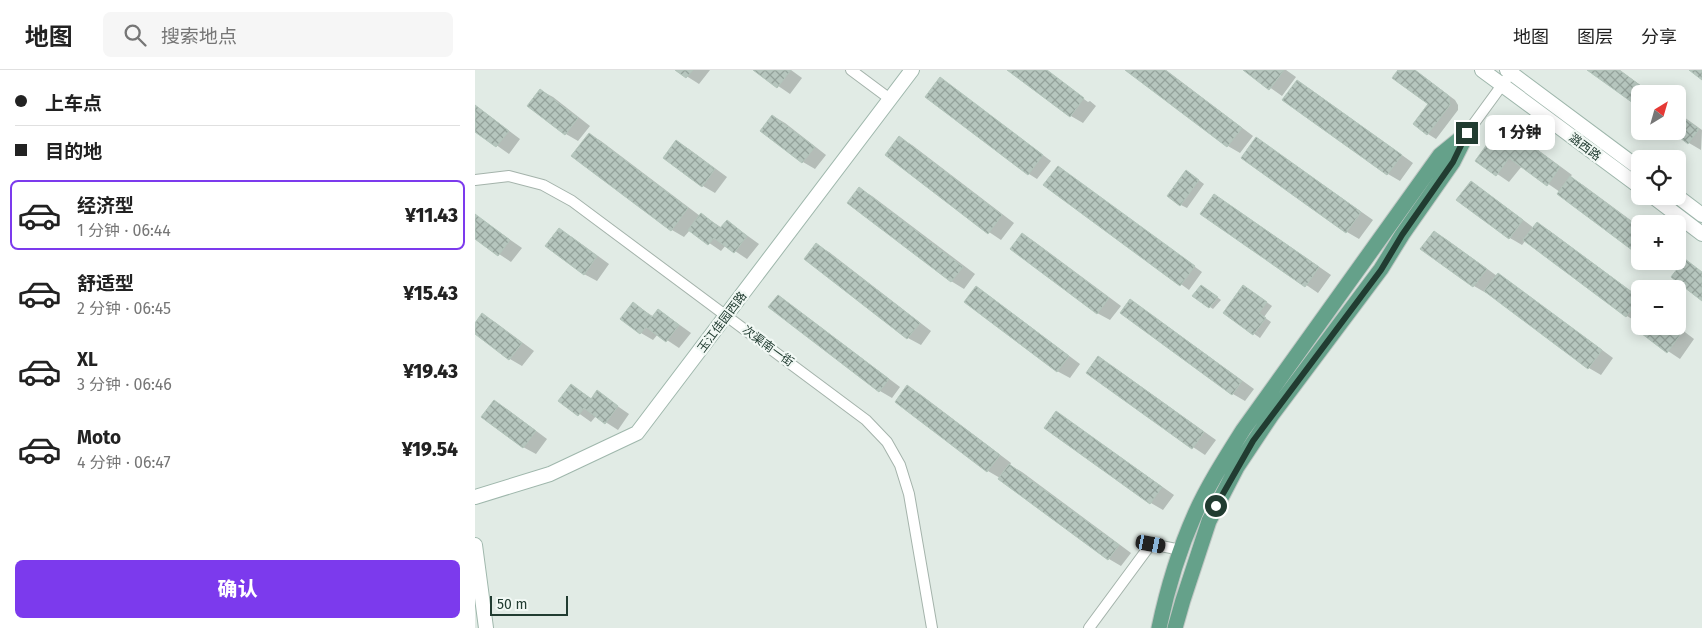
<!DOCTYPE html>
<html lang="zh">
<meta charset="utf-8">
<style>
:root{--surface:#fff;--page:#f6f6f6;--text:#222;--muted:#767676;--line:#e0e0e0;--accent:#7c3aed}
body{margin:0;font-family:"Fira Sans","Noto Sans SC",sans-serif;background:var(--page);color:var(--text);height:100vh;display:flex;flex-direction:column;font-size:19px;white-space:nowrap}
*{box-sizing:border-box;margin:0}
p{font-size:16px;color:var(--muted)}
.icon{flex:none;width:28px;height:28px;fill:none;stroke:currentColor;stroke-width:2;stroke-linecap:round;stroke-linejoin:round}
.map{position:relative;flex:1;overflow:hidden}
.side{display:flex;flex-direction:column;background:var(--surface);width:475px}
.side>*{flex:none}
.guide{display:grid;align-content:center;height:110px;padding:0 15px;background:var(--surface)}
.needle{width:32px;rotate:37deg}
.buttons{position:absolute;left:1156px;top:15px;display:grid;gap:10px}
.buttons a{display:grid;place-items:center;width:55px;height:55px;border-radius:8px;background:var(--surface);box-shadow:0 2px 12px #0003;font-size:25px}
.scale{position:absolute;left:15px;bottom:12px;width:78px;box-sizing:border-box;padding-left:5px;border:2px solid #213c31;border-top:0;font-size:14px;line-height:18px;white-space:nowrap;color:#213c31;-webkit-text-stroke:4px #f1f8f4;paint-order:stroke}
.end{position:absolute;width:22px;height:22px;margin:-11px;border:6px solid #213c31;background:#fff;box-shadow:0 0 0 2px #fff}
.from{border-radius:50%}
.bubble{position:absolute;height:35px;border-radius:8px;background:var(--surface);box-shadow:0 2px 12px #0003;font-size:16px;font-weight:800;line-height:35px;text-align:center}
.car{position:absolute;width:15px;height:30px;margin:-15px -8px;border-radius:6px;box-shadow:0 0 4px 1px #0007;background:linear-gradient(#222 24%,#8ab4d8 0 40%,#222 0 76%,#8ab4d8 0 86%,#222 0)}
.guide b{display:flex;align-items:center;gap:18px;height:48px;font-size:19px}
.guide b+b{border-top:1px solid var(--line)}
.guide i{width:12px;height:12px;background:var(--text)}
ul{padding:0;list-style:none}
li{display:flex;align-items:center;gap:15px;height:70px;margin:0 10px 8px;padding:0 5px;border:2px solid transparent;border-radius:8px}
li div{flex:1}
li b{display:block;font-size:19px}
li em{font-style:normal;font-weight:800}
li.on{border-color:var(--accent)}
li>.icon{width:45px;height:45px;stroke-width:1.5}
.action{display:flex;gap:10px;margin-top:auto;padding:10px 15px}
.action a{flex:1;height:58px;border-radius:8px;background:var(--accent);color:#fff;font-size:20px;font-weight:800;line-height:58px;text-align:center}
header{display:flex;align-items:center;gap:30px;box-sizing:border-box;height:70px;padding:0 25px;background:var(--surface);border-bottom:1px solid var(--line)}
header strong{font-size:24px}
nav{display:flex;gap:28px;margin-inline-start:auto;font-size:18px}
.search{width:350px;height:45px;background:var(--page);display:flex;align-items:center;gap:12px;box-sizing:border-box;padding:0 18px;border-radius:8px;color:var(--muted);font-size:19px}
main{display:flex;flex:1;min-height:0}
.map>svg:first-child{display:block}
.shadow{fill:#0003}
.building{fill:url(#building-cross-hatch);stroke:#b3c5bb}
.lines{fill:none;stroke-linecap:round;stroke-linejoin:round}
.street-casing{stroke:#a4b3ab;stroke-width:12}
.secondary-casing{stroke:#9fb7ac;stroke-width:16}
.primary-casing{stroke:#c1c8c5;stroke-width:17}
.street{stroke:#fff;stroke-width:10}
.secondary{stroke:#fff;stroke-width:14}
.primary{stroke:#65a18a;stroke-width:15}
.route{stroke:#213c31;stroke-width:6}
.labels{text-anchor:middle;stroke-width:4.5;stroke-linejoin:round;paint-order:stroke}
.street-label{font-size:12px;fill:#213c31;stroke:#f1f8f4}
</style>
<header>
<strong>地图</strong>
<div class="search"><svg class="icon" aria-label="search" viewBox="0 0 24 24"><circle cx="10" cy="10" r="6"/><path d="M15 15l6 6"/></svg>搜索地点</div>
<nav><a>地图</a><a>图层</a><a>分享</a></nav>
</header>
<main>
<section class="side">
<div class="guide">
<b><i class="from"></i>上车点</b>
<b><i></i>目的地</b>
</div>
<ul>
<li class="on"><svg class="icon" aria-label="car" viewBox="0 0 24 24"><path d="M5 17H2v-5l4-1 3-4h7l3 4 3 1v5h-3M9 17h6M6 11h13"/><circle cx="7" cy="17" r="2"/><circle cx="17" cy="17" r="2"/></svg><div><b>经济型</b><p>1 分钟 · 06:44</p></div><em>¥11.43</em></li>
<li><svg class="icon" aria-label="car" viewBox="0 0 24 24"><path d="M5 17H2v-5l4-1 3-4h7l3 4 3 1v5h-3M9 17h6M6 11h13"/><circle cx="7" cy="17" r="2"/><circle cx="17" cy="17" r="2"/></svg><div><b>舒适型</b><p>2 分钟 · 06:45</p></div><em>¥15.43</em></li>
<li><svg class="icon" aria-label="car" viewBox="0 0 24 24"><path d="M5 17H2v-5l4-1 3-4h7l3 4 3 1v5h-3M9 17h6M6 11h13"/><circle cx="7" cy="17" r="2"/><circle cx="17" cy="17" r="2"/></svg><div><b>XL</b><p>3 分钟 · 06:46</p></div><em>¥19.43</em></li>
<li><svg class="icon" aria-label="car" viewBox="0 0 24 24"><path d="M5 17H2v-5l4-1 3-4h7l3 4 3 1v5h-3M9 17h6M6 11h13"/><circle cx="7" cy="17" r="2"/><circle cx="17" cy="17" r="2"/></svg><div><b>Moto</b><p>4 分钟 · 06:47</p></div><em>¥19.54</em></li>
</ul>
<div class="action"><a>确认</a></div>
</section>
<div class="map">
<svg width="1227" height="558" viewBox="0 0 1227 558">
<defs>
<pattern id="building-cross-hatch" width="8" height="8" patternUnits="userSpaceOnUse" patternTransform="scale(1.25)"><rect width="8" height="8" fill="#b6c6be"/><path d="M0 0l8 8M0 8l8-8" fill="none" stroke="#94a29b"/></pattern>
</defs>
<rect width="100%" height="100%" fill="#e1ebe5"/>
<path class="shadow" d="M 202,0 L 235,0 L 224,14 Z
M 280,0 L 316,0 L 327,8 L 315,24 Z
M 534,0 L 570,0 L 613,32 L 615,31 L 621,36 L 608,53 L 596,46 Z
M 652,0 L 691,0 L 778,66 L 765,83 L 753,76 Z
M 770,0 L 811,0 L 821,7 L 807,26 Z
M 925,0 L 940,0 L 980,30 L 983,35 L 983,40 L 961,69 L 953,64 L 955,34 Z
M 1114,0 L 1145,0 L 1177,24 L 1165,24 L 1165,37 Z
M 822,12 L 835,19 L 938,93 L 925,111 L 913,104 L 809,30 Z
M 473,14 L 576,91 L 562,109 L 554,104 Z
M 65,20 L 78,27 L 115,56 L 103,71 L 91,64 L 53,36 Z
M 0,35 L 45,69 L 34,84 L 0,60 Z
M 1202,42 L 1227,60 L 1226,80 L 1214,73 L 1202,61 Z
M 298,46 L 310,53 L 351,85 L 340,99 L 328,92 L 287,61 Z
M 114,64 L 126,71 L 225,146 L 226,144 L 247,158 L 252,151 L 284,174 L 272,189 L 251,175 L 246,181 L 215,160 L 209,167 L 197,160 Z
M 1043,67 L 1055,74 L 1097,105 L 1095,107 L 1108,115 L 1165,157 L 1165,185 L 1085,122 L 1047,96 L 1034,112 L 1002,90 L 1025,71 L 1040,70 Z
M 425,68 L 437,75 L 539,153 L 526,170 L 514,162 Z
M 781,69 L 793,76 L 898,150 L 884,169 L 872,162 Z
M 201,71 L 214,79 L 252,107 L 240,123 L 228,116 Z
M 583,97 L 727,202 L 714,220 L 570,115 Z
M 717,105 L 729,114 L 712,138 L 706,135 Z
M 996,113 L 1008,120 L 1059,158 L 1062,153 L 1075,161 L 1165,228 L 1165,256 L 1202,256 L 1219,269 L 1205,289 L 1193,281 L 1160,257 L 1162,252 L 1152,246 L 1050,171 L 1047,175 L 1035,168 Z
M 385,119 L 397,126 L 500,204 L 489,219 L 476,211 Z
M 752,133 L 856,205 L 843,223 L 727,144 Z
M 0,145 L 47,178 L 36,192 L 0,168 Z
M 84,160 L 97,167 L 134,194 L 122,211 L 109,204 Z
M 959,162 L 971,169 L 1022,206 L 1023,205 L 1035,212 L 1138,288 L 1126,305 L 1114,298 L 1012,222 L 1011,223 L 999,216 L 947,179 Z
M 548,164 L 560,172 L 646,236 L 635,250 L 622,243 Z
M 341,175 L 354,182 L 456,261 L 446,275 L 433,268 L 331,189 Z
M 1175,191 L 1184,191 L 1182,195 Z
M 501,218 L 513,225 L 605,294 L 595,308 L 582,301 Z
M 730,218 L 746,230 L 738,239 L 735,237 Z
M 775,220 L 797,236 L 789,247 L 796,252 L 785,268 L 750,243 Z
M 303,226 L 315,234 L 425,317 L 417,328 L 405,321 L 295,237 Z
M 158,233 L 179,247 L 184,240 L 216,263 L 204,278 L 183,264 L 178,270 L 166,263 Z
M 667,238 L 779,319 L 770,331 L 758,324 Z
M 8,245 L 20,252 L 59,281 L 47,296 L 35,289 L 0,263 L 0,255 Z
M 636,295 L 741,370 L 730,385 L 718,377 Z
M 97,315 L 117,329 L 122,322 L 154,344 L 143,360 L 121,346 L 116,352 L 85,330 Z
M 433,317 L 445,324 L 536,393 L 535,395 L 547,402 L 656,483 L 646,496 L 634,489 L 525,408 L 513,401 Z
M 20,332 L 32,339 L 72,369 L 61,384 L 48,377 Z
M 581,343 L 593,350 L 699,425 L 688,440 L 676,433 Z"/>
<path class="building" d="M 200,0 L 218,0 L 211,8 Z
M 278,0 L 316,0 L 302,18 Z
M 532,0 L 572,0 L 609,28 L 595,47 Z
M 650,0 L 690,0 L 767,58 L 752,77 Z
M 768,0 L 809,0 L 794,20 Z
M 923,0 L 940,0 L 974,26 L 975,35 L 952,65 L 938,54 L 953,34 L 917,8 Z
M 1112,0 L 1144,0 L 1177,24 L 1165,24 L 1165,38 Z
M 1214,0 L 1227,0 L 1227,10 Z
M 465,7 L 568,85 L 553,105 L 450,27 Z
M 822,10 L 927,85 L 912,105 L 807,30 Z
M 65,19 L 103,48 L 90,65 L 52,36 Z
M 0,35 L 34,61 L 21,77 L 0,62 Z
M 1202,43 L 1224,59 L 1213,74 L 1196,61 L 1202,61 Z
M 297,45 L 340,77 L 327,93 L 285,61 Z
M 114,63 L 213,138 L 196,161 L 96,86 Z
M 1042,65 L 1085,97 L 1072,116 L 1034,88 L 1021,106 L 1000,91 L 1018,66 L 1024,70 L 1033,66 L 1040,69 Z
M 424,66 L 527,145 L 513,164 L 410,85 Z
M 781,67 L 886,142 L 871,163 L 766,88 Z
M 201,70 L 240,99 L 227,117 L 188,88 Z
M 583,96 L 720,196 L 705,216 L 568,115 Z
M 711,100 L 724,110 L 705,136 L 692,126 Z
M 1095,106 L 1165,158 L 1165,186 L 1082,124 Z
M 996,111 L 1048,150 L 1034,169 L 981,130 Z
M 384,117 L 488,197 L 476,212 L 372,133 Z
M 739,124 L 844,197 L 830,217 L 725,144 Z
M 226,143 L 245,158 L 252,150 L 272,166 L 259,183 L 239,168 L 233,175 L 213,160 Z
M 0,144 L 35,170 L 23,186 L 0,169 Z
M 1062,152 L 1165,228 L 1151,247 L 1048,170 Z
M 84,158 L 122,186 L 109,205 L 70,176 Z
M 959,161 L 1012,199 L 998,217 L 945,179 Z
M 547,163 L 634,228 L 622,244 L 535,179 Z
M 341,173 L 445,253 L 432,269 L 329,189 Z
M 1210,189 L 1227,202 L 1227,231 L 1196,207 Z
M 1023,203 L 1127,280 L 1113,299 L 1009,221 Z
M 726,215 L 743,227 L 734,238 L 717,226 Z
M 768,215 L 792,232 L 784,243 L 791,248 L 778,265 L 748,243 Z
M 501,216 L 594,286 L 582,302 L 489,232 Z
M 303,225 L 414,309 L 404,322 L 293,237 Z
M 655,229 L 767,311 L 757,325 L 645,243 Z
M 158,232 L 177,247 L 183,239 L 204,255 L 191,272 L 171,257 L 165,264 L 145,249 Z
M 7,243 L 47,273 L 34,290 L 0,264 L 0,253 Z
M 1165,248 L 1165,256 L 1201,256 L 1208,261 L 1192,283 L 1158,257 Z
M 623,286 L 729,362 L 717,379 L 611,303 Z
M 96,314 L 116,329 L 122,320 L 143,336 L 130,354 L 109,338 L 103,346 L 83,331 Z
M 432,315 L 525,385 L 512,402 L 420,332 Z
M 19,330 L 61,361 L 48,378 L 6,347 Z
M 581,341 L 687,417 L 675,434 L 569,358 Z
M 534,394 L 644,475 L 633,490 L 523,409 Z"/>
<g class="lines">
<defs>
<path id="street" d="M 376,0 L 415,29
M 992,63 L 1038,0
M 0,110 L 34,106 L 68,115 L 97,131 L 391,350 L 412,372 L 425,395 L 434,424 L 457,558
M 614,558 L 676,474 L 706,480"/>
<path id="secondary" d="M 1007,0 L 1165,117
M 1032,0 L 1165,99
M 1177,126 L 1227,164
M 1202,126 L 1227,145
M 0,427 L 75,404 L 162,363 L 437,0
M 0,475 L 11,558"/>
<path id="primary" d="M 684,558 C 692,520 704,480 720,444 C 733,415 751,387 768,360 L 965,85 L 992,63
M 700,558 L 708,530 L 734,451 L 762,397 L 796,346 L 906,199 L 927,165 L 978,92 L 990,68"/>
</defs>
<use href="#street" class="street-casing"/>
<use href="#secondary" class="secondary-casing"/>
<use href="#primary" class="primary-casing"/>
<use href="#street" class="street"/>
<use href="#secondary" class="secondary"/>
<use href="#primary" class="primary"/>
</g>
<g class="lines">
<path class="route" d="M 741,436 L 778,371 L 906,200 L 927,165 L 978,92 L 992,63"/>
</g>
<g class="labels">
<g class="street-label">
<text transform="translate(1110 77) rotate(37)" y="4">潞西路</text>
<text transform="translate(247 252) rotate(-53)" y="4">玉江佳园西路</text>
<text transform="translate(293 276) rotate(36)" y="4">次渠南一街</text>
</g>
</g>
</svg>
<div class="buttons">
<a><svg class="needle" viewBox="-14 -14 28 28"><path d="M0-13l5 13h-10z" fill="#e53935"/><path d="M0 13l5-13h-10z" fill="#767676"/></svg></a>
<a><svg class="icon" aria-label="locate" viewBox="0 0 24 24"><circle cx="12" cy="12" r="6"/><path d="M12 2v4M12 18v4M2 12h4M18 12h4"/></svg></a>
<a>+</a>
<a>−</a>
</div>
<div class="scale">50 m</div>
<i class="end from" style="left:741px;top:436px"></i>
<i class="end" style="left:992px;top:63px"></i>
<div class="bubble" style="left:1010px;top:45px;width:70px">1 分钟</div>
<i class="car" style="left:676px;top:474px;rotate:101deg"></i>
</div>
</main>
